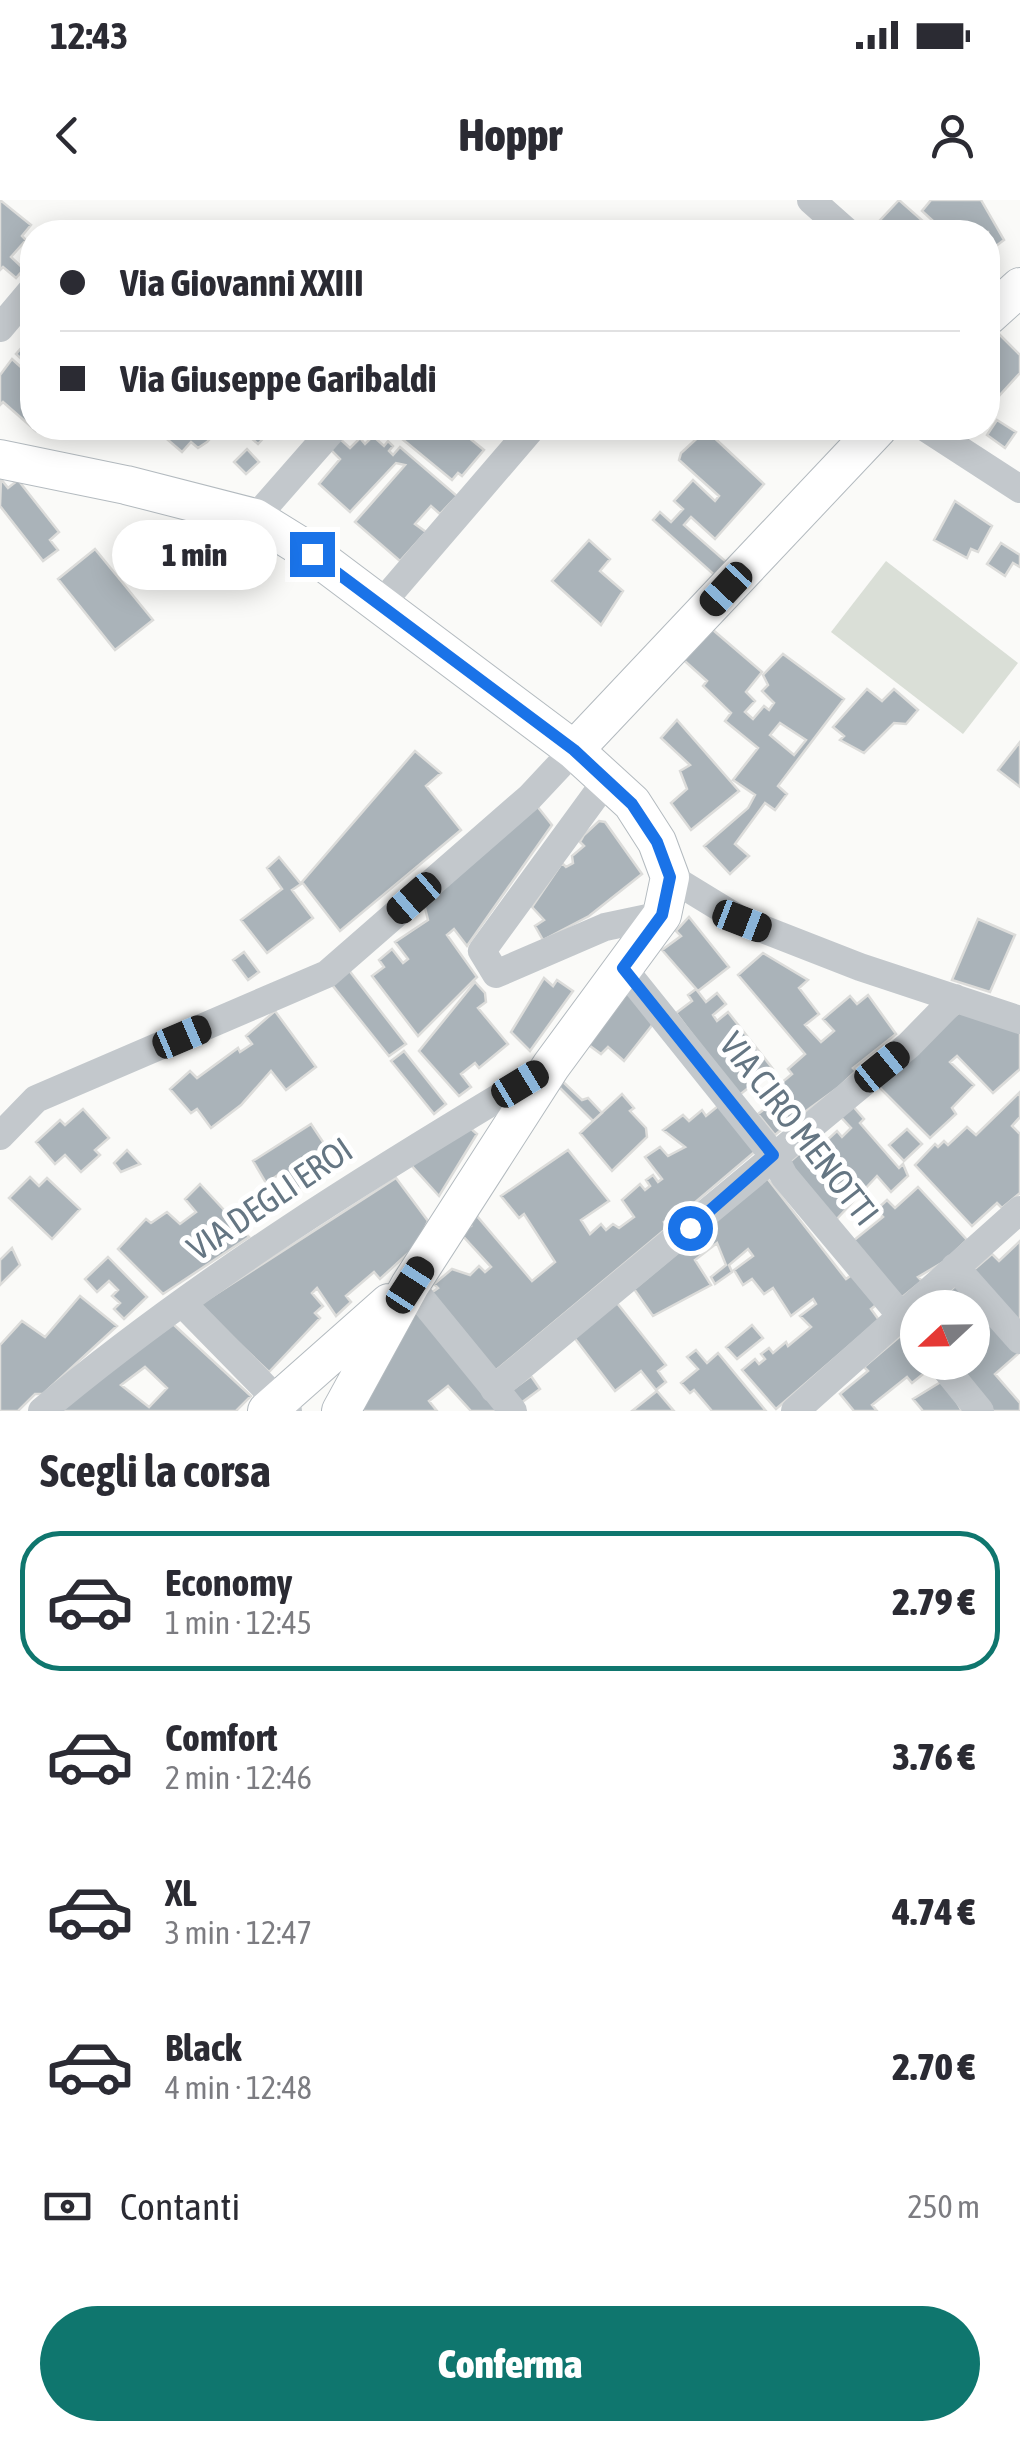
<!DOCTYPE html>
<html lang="it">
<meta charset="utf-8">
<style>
:root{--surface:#fff;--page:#f7f7f7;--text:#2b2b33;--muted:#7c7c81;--line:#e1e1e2;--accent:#0f766e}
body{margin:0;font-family:"Asap Condensed",sans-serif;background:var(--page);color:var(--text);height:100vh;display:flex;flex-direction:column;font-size:38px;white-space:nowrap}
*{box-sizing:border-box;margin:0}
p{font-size:32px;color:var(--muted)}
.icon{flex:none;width:55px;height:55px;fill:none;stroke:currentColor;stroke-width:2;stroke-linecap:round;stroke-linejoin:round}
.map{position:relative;height:1211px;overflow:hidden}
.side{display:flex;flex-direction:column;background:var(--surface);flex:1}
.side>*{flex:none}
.banner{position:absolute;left:20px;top:20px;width:980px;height:220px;border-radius:40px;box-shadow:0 5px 25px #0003;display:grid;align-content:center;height:220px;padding:0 40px;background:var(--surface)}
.needle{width:65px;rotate:248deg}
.controls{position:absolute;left:900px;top:1090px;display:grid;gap:20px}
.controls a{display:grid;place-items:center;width:90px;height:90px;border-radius:50%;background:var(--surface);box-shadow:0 5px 25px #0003;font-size:50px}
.end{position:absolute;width:45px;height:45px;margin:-22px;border:12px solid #1a73e8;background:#fff;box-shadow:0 0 0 5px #fff}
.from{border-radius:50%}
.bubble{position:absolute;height:70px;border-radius:35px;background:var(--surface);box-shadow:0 5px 25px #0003;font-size:32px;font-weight:800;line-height:70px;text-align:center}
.car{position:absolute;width:30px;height:60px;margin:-30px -15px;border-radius:12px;box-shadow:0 0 8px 2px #0007;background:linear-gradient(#222 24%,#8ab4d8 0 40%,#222 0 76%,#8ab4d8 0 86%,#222 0)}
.banner b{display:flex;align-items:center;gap:35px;height:95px;font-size:38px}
.banner b+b{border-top:2px solid var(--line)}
.banner i{width:25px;height:25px;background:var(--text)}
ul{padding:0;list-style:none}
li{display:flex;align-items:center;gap:30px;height:140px;margin:0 20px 15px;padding:0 20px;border:5px solid transparent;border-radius:40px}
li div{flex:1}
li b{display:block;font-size:38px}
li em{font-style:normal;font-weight:800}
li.active{border-color:var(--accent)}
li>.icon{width:90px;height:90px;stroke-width:1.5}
h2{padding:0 40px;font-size:45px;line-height:120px}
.pay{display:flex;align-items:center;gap:25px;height:110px;padding:0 40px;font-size:38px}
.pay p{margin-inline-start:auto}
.cta{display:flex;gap:20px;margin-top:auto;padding:20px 40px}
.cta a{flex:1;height:115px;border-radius:60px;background:var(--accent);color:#fff;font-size:40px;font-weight:800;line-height:115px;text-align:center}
.status{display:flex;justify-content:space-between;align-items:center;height:70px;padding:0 50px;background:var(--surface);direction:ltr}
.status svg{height:28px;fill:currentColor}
header{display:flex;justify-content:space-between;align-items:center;height:130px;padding:0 40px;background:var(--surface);font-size:45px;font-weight:800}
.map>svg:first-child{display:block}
.green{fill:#dadfd7}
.building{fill:#aab3b9;stroke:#dcdcda;stroke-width:2.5;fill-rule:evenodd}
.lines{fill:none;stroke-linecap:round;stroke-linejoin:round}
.secondary-casing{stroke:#b3babf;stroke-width:40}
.street{stroke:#c3c8cc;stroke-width:28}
.secondary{stroke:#fff;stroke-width:38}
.route{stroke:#1a73e8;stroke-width:12}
.labels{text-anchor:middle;stroke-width:10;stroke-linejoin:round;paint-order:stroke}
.street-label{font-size:35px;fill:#657683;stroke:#fff}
</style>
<div class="status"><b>12:43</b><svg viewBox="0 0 49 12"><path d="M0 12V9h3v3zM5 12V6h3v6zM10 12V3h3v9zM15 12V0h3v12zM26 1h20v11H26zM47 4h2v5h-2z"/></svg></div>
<header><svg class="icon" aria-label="back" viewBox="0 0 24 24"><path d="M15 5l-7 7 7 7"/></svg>Hoppr<svg class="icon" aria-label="person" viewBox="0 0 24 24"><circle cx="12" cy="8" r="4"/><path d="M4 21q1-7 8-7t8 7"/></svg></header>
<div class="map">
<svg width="1020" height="1211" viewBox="0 0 1020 1211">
<rect width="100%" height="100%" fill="#fafaf8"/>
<path class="green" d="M 886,361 L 1018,463 L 963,534 L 831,432 Z"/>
<path class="building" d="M 0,0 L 31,25 L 22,36 L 26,40 L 11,57 L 24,69 L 16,78 L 3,67 L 0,70 Z
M 899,0 L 933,30 L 933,32 L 869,32 Z
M 931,0 L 981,0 L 1004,40 L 988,52 L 988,32 L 945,32 L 922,11 Z
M 996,131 L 1020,155 L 1020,173 L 988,208 L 988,139 Z
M 32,136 L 32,169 L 16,154 Z
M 12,159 L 32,177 L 35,230 L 3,202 L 0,205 L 0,175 Z
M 997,220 L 1016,232 L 1005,248 L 987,235 Z
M 154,228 L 220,228 L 207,242 L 198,248 L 191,242 L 182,252 Z
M 240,228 L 268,228 L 271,230 L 258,244 Z
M 410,228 L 457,228 L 484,250 L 462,276 L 458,273 L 452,280 L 401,238 Z
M 706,230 L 764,284 L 715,339 L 691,317 L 684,325 L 732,367 L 720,380 L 653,320 L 660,312 L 671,322 L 683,309 L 674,301 L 693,280 L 715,301 L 719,296 L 679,260 L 681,253 Z
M 373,236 L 384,246 L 388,241 L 393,246 L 389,251 L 393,255 L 400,247 L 457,296 L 440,314 L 431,306 L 415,324 L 426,332 L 400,361 L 355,322 L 405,265 L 396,263 L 350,312 L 319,284 L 340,259 L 330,249 L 339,238 L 350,248 L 360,238 L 365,244 Z
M 247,249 L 259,262 L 246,274 L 234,262 Z
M 1,279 L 8,288 L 18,280 L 59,332 L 50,340 L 58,350 L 43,361 L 0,306 Z
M 955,301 L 992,326 L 978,352 L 971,349 L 967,358 L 934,340 Z
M 589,340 L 610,359 L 600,371 L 623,391 L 601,425 L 552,381 Z
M 1001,343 L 1020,355 L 1020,367 L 1013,363 L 1005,376 L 987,364 Z
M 95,349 L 153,420 L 115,450 L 58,379 Z
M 706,424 L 762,472 L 746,492 L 755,501 L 745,512 L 753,519 L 764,506 L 769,510 L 774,503 L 762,491 L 768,485 L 763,475 L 783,454 L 844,499 L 778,586 L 787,594 L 775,610 L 765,603 L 735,644 L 749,656 L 730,674 L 704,646 L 748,608 L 755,595 L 733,580 L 758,548 L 725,521 L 731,513 L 703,486 L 707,481 L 678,455 ZM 780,523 L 806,540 L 794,555 L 770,535 Z
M 867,489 L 882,501 L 894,489 L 918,510 L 906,524 L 894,523 L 864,553 L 840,540 L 844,536 L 833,527 Z
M 677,520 L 739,591 L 691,630 L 671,603 L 687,589 L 680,571 L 690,565 L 661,538 Z
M 1020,542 L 1020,587 L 998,570 Z
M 415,551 L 441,573 L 426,586 L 461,630 L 340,731 L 302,682 Z
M 537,606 L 552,625 L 467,746 L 454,729 L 447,735 L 477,777 L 418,836 L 372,776 L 384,767 L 379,760 L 392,749 L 403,763 L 408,759 L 395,742 L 428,720 L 424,704 Z
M 599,621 L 605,622 L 642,674 L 589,716 L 543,740 L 535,726 L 544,720 L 532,707 L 562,663 L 566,667 L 573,663 L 572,656 L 584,646 L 580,642 L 584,635 Z
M 279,657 L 301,684 L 292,690 L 313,718 L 267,753 L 241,720 L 282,689 L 267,668 Z
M 689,717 L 729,767 L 698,791 L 662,750 L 681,736 L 676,731 Z
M 978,719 L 1015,735 L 990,792 L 952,780 Z
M 244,752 L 259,772 L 248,780 L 233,760 Z
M 763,753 L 808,780 L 799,788 L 819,814 L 805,825 L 821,842 L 834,831 L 823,819 L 850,796 L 857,804 L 868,795 L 896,834 L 853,868 L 856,871 L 839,887 L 791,922 L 768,894 L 792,874 L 788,869 L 805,854 L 738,775 Z
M 348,769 L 406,844 L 389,856 L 329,781 Z
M 544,778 L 553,786 L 557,780 L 573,791 L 530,851 L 511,832 Z
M 475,782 L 485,793 L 486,802 L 478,808 L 508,844 L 479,868 L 475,863 L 461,874 L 471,887 L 459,896 L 419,851 Z
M 629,783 L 657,819 L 624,861 L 608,847 L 601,854 L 586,843 Z
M 696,789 L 706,802 L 717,793 L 726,804 L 713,815 L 717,821 L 728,812 L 773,869 L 738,896 L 676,813 L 692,801 L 688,795 Z
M 962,810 L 1020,829 L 1020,869 L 993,893 L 957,856 L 950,862 L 974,885 L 952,908 L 956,914 L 930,938 L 875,883 Z
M 275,811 L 316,867 L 286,890 L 271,871 L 241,905 L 211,928 L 197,909 L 191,913 L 170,889 L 190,871 L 197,878 L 238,848 L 240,852 L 252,844 L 246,836 Z
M 404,851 L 446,904 L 434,914 L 391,861 Z
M 560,879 L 582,900 L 588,898 L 602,913 L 593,921 L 555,883 Z
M 1020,892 L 1020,917 L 1012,926 L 1020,934 L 1020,993 L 1002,1008 L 997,1003 L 972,1026 L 915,965 L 935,944 L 938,947 L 944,941 L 948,945 L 967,927 L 976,935 Z
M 622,894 L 634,908 L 630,911 L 646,928 L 647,937 L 612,971 L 580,933 Z
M 723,902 L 758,949 L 679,1016 L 677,1012 L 664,1022 L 668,1027 L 494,1172 L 431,1093 L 438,1088 L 434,1084 L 452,1069 L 470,1075 L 479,1066 L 485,1072 L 491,1067 L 461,1034 L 471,1026 L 467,1022 L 476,1015 L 532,1081 L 555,1062 L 524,1014 L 519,1018 L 501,996 L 568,950 L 609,1001 L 581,1020 L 590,1034 L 601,1024 L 606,1030 L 613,1024 L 619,1028 L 634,1017 L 622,1000 L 640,984 L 645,990 L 650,986 L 646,980 L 653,975 L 658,982 L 662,979 L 645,957 L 660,947 L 668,956 L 685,947 L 663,930 L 683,915 L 689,921 L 702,910 L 706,916 Z
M 772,903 L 788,924 L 775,935 L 758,914 Z
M 851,904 L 864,919 L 860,923 L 899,968 L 903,964 L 908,976 L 891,992 L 877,976 L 834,1022 L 785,966 L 809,945 L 815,951 L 837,931 L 842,937 L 851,928 L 839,915 Z
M 83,909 L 109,938 L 95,950 L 100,955 L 81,972 L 65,955 L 55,964 L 36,942 L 60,920 L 65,925 Z
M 311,924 L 329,951 L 324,954 L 331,964 L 315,975 L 318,981 L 292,991 L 281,973 L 266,983 L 253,961 Z
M 469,927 L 477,934 L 439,996 L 411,965 Z
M 907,929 L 922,944 L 904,961 L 889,945 Z
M 127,950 L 140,964 L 121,972 L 114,963 Z
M 30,977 L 39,986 L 47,978 L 80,1009 L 52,1039 L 9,998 Z
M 396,978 L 428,1021 L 417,1045 L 380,1079 L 374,1072 L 346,1096 L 351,1102 L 336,1116 L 317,1088 L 312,1093 L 323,1106 L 315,1113 L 320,1118 L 269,1172 L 199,1105 Z
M 767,978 L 846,1079 L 856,1072 L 880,1102 L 871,1109 L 879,1120 L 776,1209 L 742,1170 L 755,1159 L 759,1164 L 765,1159 L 761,1154 L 769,1148 L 773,1153 L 786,1142 L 788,1146 L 811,1127 L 800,1116 L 816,1104 L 813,1099 L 791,1116 L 773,1088 L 764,1094 L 752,1079 L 743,1085 L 734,1070 L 753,1056 L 748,1049 L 729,1065 L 732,1072 L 715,1084 L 711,1077 L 726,1065 L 717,1043 L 695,1060 L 711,1085 L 653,1116 L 634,1089 Z
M 200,984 L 249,1037 L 163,1094 L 118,1049 L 146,1019 L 151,1023 L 167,1012 L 180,1024 L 196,1012 L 185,999 Z
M 918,987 L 967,1040 L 945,1061 L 918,1077 L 922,1081 L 895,1103 L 848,1045 L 883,1017 L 876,1010 L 887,1000 L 895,1008 Z
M 1020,1041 L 1020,1133 L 969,1074 L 992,1054 L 999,1061 Z
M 12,1048 L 20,1065 L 0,1085 L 0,1060 Z
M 108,1057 L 147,1097 L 124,1119 L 114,1109 L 120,1103 L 112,1096 L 118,1090 L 109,1081 L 97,1092 L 85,1079 Z
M 961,1081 L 1019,1153 L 995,1174 L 1020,1203 L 1020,1211 L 993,1211 L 957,1162 L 972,1162 L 972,1108 L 930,1108 Z
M 80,1096 L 117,1126 L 43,1194 L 35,1194 L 18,1211 L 0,1211 L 0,1145 L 22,1121 L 45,1137 Z
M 617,1103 L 666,1165 L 658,1171 L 666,1182 L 656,1190 L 641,1171 L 615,1191 L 573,1136 Z
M 414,1111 L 419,1112 L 498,1211 L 471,1211 L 448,1186 L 429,1201 L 437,1211 L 358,1211 Z
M 173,1124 L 251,1196 L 236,1211 L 55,1211 ZM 145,1167 L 167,1188 L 149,1207 L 121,1185 Z
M 752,1125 L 763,1138 L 737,1159 L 726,1147 Z
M 905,1132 L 918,1147 L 918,1162 L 933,1166 L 912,1183 L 907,1177 L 872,1205 L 877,1211 L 854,1211 L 840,1194 L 868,1171 L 864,1167 Z
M 696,1150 L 707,1163 L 718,1153 L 766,1211 L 712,1211 L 694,1190 L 690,1193 L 681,1183 L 698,1169 L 687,1157 Z
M 531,1176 L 540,1189 L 521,1203 L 512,1190 Z
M 944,1180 L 962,1211 L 923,1211 L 913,1199 Z
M 657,1191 L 674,1211 L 632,1211 Z"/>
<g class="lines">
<defs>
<path id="secondary" d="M 988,116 L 1020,87
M 0,259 L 126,285 L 255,318 L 313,354 L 574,550 L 632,603 L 657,642 L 670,677 L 662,715 L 551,866 L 410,1085 L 341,1211
M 574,550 L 878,228
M 267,1211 L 389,1103"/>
</defs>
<use href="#secondary" class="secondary-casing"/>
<path class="street" d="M 811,0 L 847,32
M 0,128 L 32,90
M 926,228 L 1020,289
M 255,318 L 334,228
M 380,405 L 532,228
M 606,581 L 482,751 L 496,774 L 605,727 L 662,715
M 670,677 L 742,721 L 860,767 L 1020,820
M 623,768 L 773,955 L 784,976 L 918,1136
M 0,936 L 36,899 L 327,774 L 530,597 L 574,550
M 955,1067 L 1020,1140
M 410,1085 L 513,1211
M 182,1103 L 288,1211
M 940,1162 L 980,1211
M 494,1189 L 909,845 L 955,798
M 42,1211 C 197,1081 372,973 545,870
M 795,1211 L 1020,1010"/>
<use href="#secondary" class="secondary"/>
</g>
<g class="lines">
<path class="route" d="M 312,354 L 574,550 L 632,604 L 657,642 L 670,677 L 662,715 L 623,768 L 773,955 L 690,1028"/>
</g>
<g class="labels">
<g class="street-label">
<text transform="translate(799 929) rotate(52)" y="12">VIA CIRO MENOTTI</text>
<text transform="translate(270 999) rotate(-34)" y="12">VIA DEGLI EROI</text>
</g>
</g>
</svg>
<div class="controls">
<a><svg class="needle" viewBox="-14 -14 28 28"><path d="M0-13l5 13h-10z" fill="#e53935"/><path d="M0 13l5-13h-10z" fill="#7c7c81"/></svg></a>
</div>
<i class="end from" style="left:690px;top:1028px"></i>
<i class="end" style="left:312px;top:354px"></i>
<div class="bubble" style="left:112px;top:320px;width:165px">1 min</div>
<i class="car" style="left:726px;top:389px;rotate:223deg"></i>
<i class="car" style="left:414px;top:698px;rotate:229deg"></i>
<i class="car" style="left:742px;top:721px;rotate:111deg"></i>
<i class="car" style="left:182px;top:837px;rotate:67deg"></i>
<i class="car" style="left:882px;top:867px;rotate:51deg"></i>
<i class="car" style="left:520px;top:884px;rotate:59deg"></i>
<i class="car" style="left:410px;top:1085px;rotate:33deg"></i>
<div class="banner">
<b><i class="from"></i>Via Giovanni XXIII</b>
<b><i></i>Via Giuseppe Garibaldi</b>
</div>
</div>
<section class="side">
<h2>Scegli la corsa</h2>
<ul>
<li class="active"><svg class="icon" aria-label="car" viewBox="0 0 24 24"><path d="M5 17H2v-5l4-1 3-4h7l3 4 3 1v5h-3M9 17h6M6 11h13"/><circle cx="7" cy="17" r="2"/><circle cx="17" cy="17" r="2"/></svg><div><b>Economy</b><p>1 min · 12:45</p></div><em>2.79 €</em></li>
<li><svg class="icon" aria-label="car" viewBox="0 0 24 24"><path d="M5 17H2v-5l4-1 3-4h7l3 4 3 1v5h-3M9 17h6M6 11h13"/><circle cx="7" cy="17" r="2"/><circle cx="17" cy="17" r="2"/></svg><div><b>Comfort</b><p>2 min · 12:46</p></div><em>3.76 €</em></li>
<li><svg class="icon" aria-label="car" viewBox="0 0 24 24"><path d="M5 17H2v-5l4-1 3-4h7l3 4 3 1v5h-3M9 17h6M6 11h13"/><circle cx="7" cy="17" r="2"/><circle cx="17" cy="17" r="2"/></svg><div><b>XL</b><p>3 min · 12:47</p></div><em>4.74 €</em></li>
<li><svg class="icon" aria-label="car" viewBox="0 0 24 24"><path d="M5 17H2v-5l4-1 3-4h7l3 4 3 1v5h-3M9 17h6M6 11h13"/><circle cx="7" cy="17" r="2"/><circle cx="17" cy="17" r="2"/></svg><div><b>Black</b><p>4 min · 12:48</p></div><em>2.70 €</em></li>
</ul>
<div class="pay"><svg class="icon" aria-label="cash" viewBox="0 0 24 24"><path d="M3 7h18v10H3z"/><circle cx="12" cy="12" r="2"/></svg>Contanti<p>250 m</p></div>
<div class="cta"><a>Conferma</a></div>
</section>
